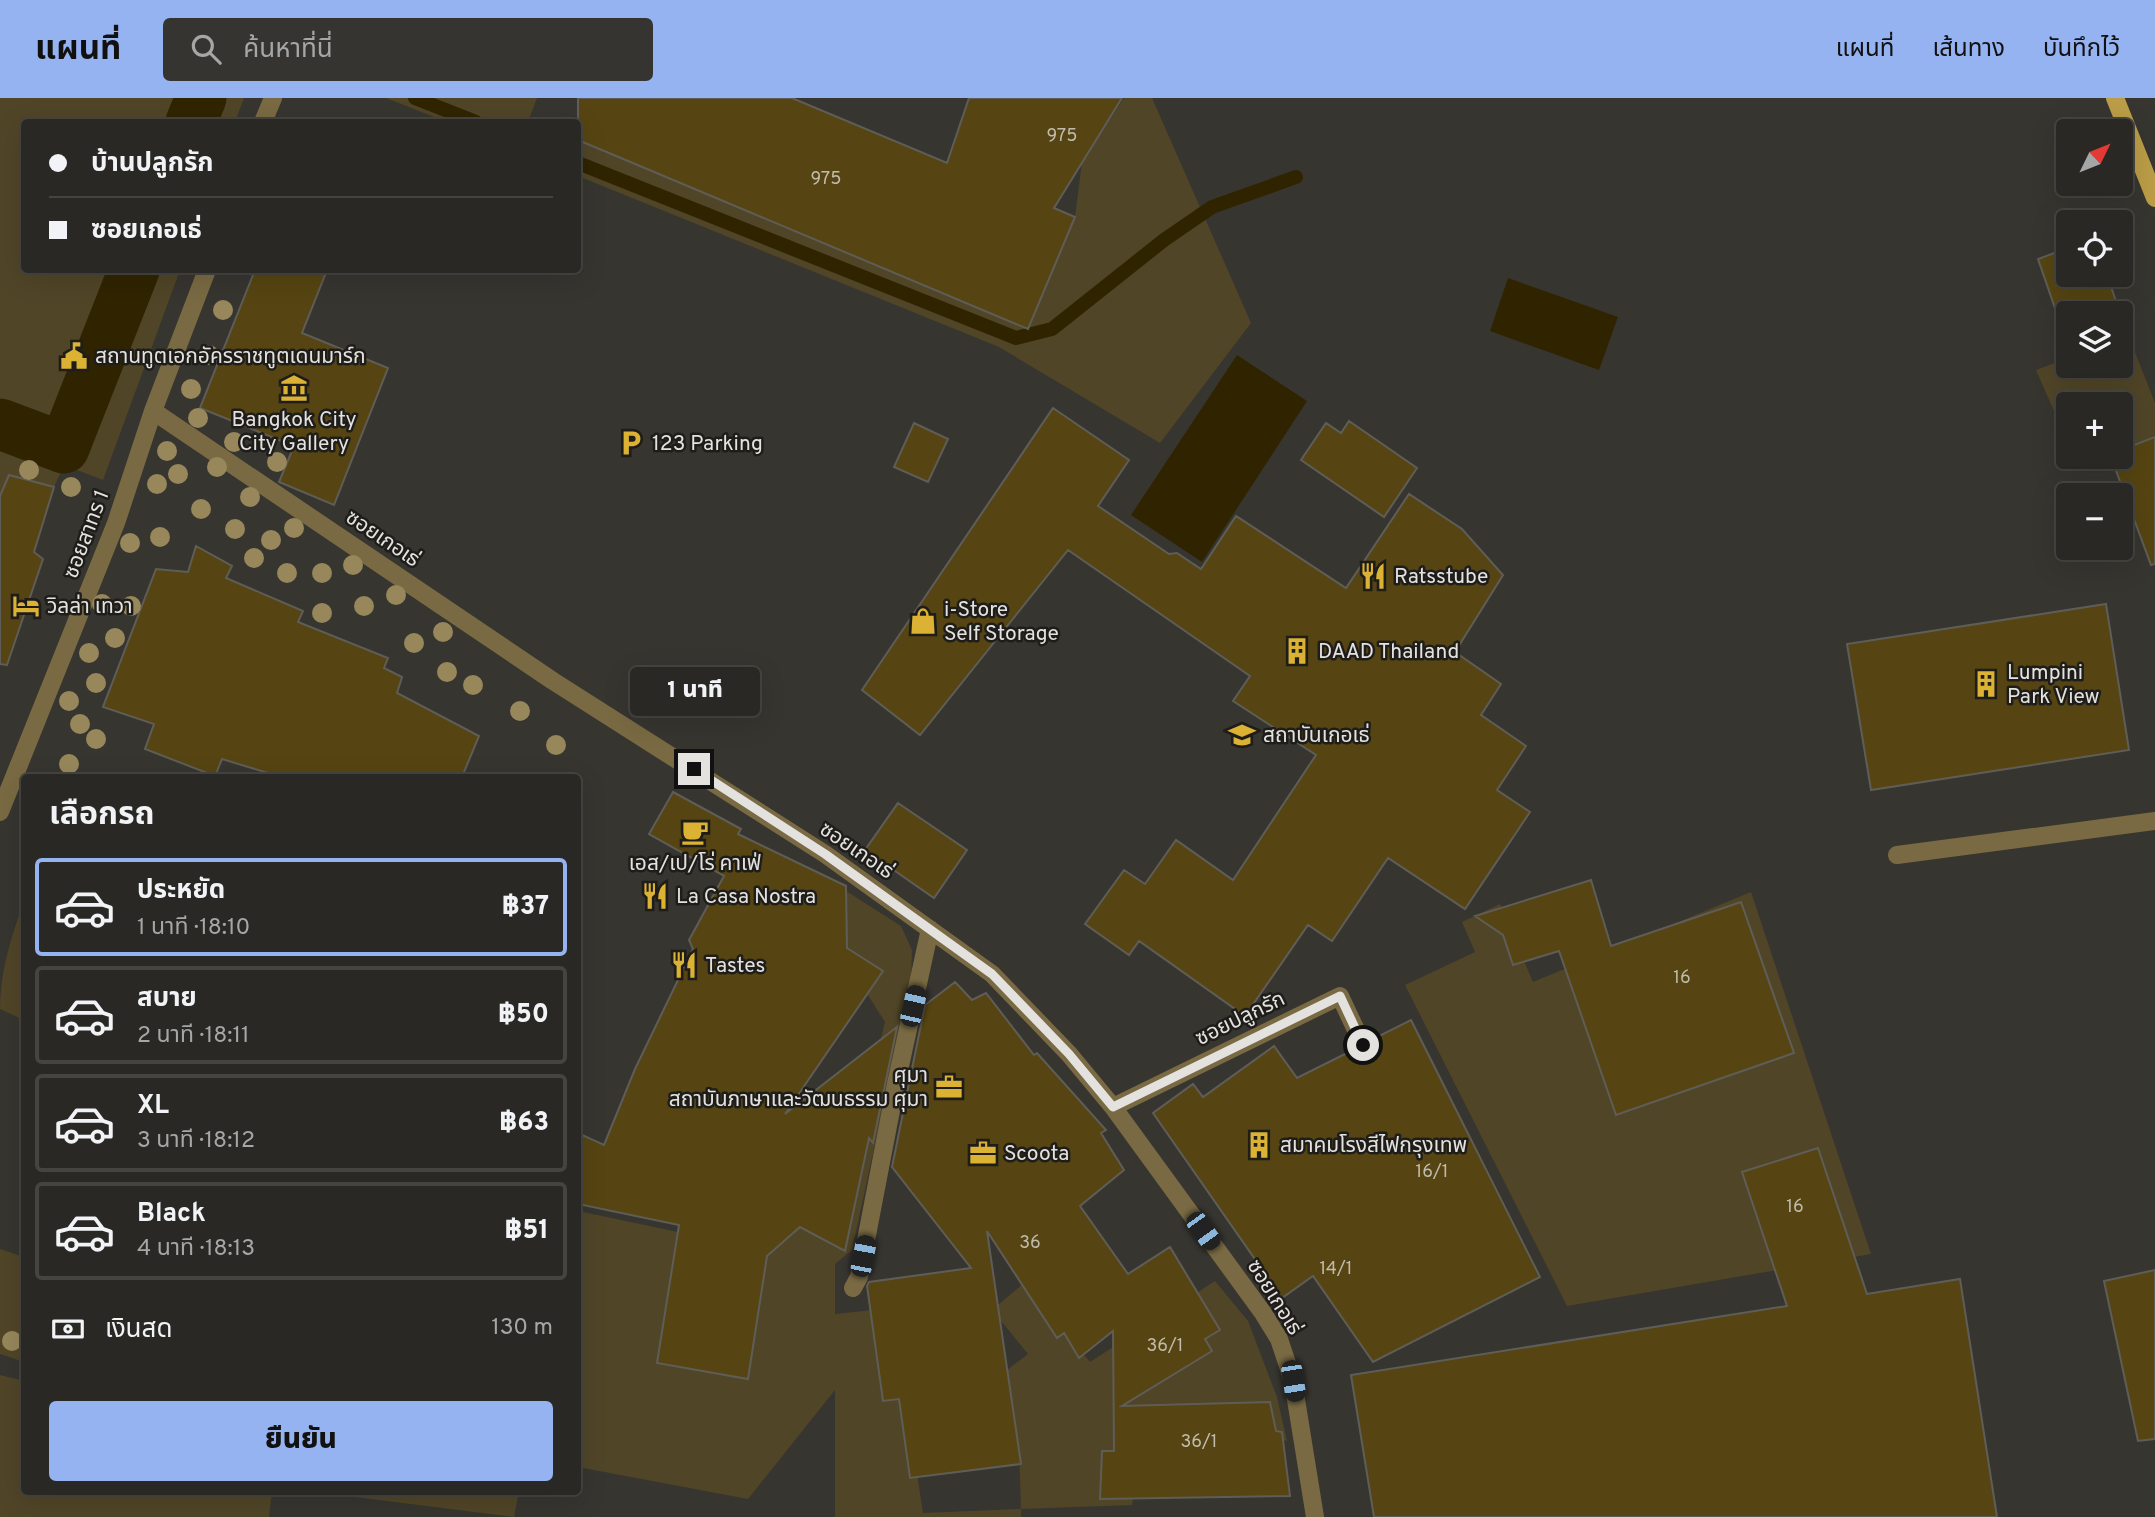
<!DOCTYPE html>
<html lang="th">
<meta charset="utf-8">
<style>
:root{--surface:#292824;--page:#353431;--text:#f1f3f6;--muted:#a5a6a6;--line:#454441;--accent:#95b2f1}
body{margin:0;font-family:Overpass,"Noto Sans Thai",sans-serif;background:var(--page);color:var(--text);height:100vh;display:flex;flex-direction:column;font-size:26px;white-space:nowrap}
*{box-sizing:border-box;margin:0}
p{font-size:23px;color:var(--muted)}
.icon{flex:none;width:38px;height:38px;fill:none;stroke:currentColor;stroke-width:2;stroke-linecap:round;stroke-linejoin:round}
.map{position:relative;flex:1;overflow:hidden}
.sheet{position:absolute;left:21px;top:676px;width:560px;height:721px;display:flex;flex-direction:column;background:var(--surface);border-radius:7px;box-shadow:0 7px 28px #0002,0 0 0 2px var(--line)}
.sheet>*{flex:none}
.guide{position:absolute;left:21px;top:21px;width:560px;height:154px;border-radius:7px;box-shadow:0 7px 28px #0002,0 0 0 2px var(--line);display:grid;align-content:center;height:154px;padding:0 28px;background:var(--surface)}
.needle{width:46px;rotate:47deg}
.tools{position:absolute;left:2056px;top:21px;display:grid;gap:14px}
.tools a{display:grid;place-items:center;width:77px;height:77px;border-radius:7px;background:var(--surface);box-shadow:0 7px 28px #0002,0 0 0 2px var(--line);font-size:35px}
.end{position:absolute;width:32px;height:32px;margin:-16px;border:9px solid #e4e2df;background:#111;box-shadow:0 0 0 4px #111}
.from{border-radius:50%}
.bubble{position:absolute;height:49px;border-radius:7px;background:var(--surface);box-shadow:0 7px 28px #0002,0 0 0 2px var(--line);font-size:23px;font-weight:800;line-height:49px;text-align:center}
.car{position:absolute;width:21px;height:42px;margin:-21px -10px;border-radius:9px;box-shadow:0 0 5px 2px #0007;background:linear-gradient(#222 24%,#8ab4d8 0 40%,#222 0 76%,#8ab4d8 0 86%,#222 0)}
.guide b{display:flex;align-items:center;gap:24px;height:66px;font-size:26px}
.guide b+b{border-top:2px solid var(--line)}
.guide i{width:18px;height:18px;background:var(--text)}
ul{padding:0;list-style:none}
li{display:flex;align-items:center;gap:21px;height:98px;margin:0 14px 10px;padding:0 14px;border:4px solid var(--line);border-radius:7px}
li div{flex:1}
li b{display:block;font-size:26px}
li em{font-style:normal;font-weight:800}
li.on{border-color:var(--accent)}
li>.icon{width:63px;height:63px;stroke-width:1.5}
h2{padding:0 28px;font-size:32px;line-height:84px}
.pay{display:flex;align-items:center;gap:18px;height:77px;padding:0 28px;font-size:26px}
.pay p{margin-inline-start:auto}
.action{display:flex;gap:14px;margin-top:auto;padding:14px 28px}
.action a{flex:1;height:80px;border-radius:7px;background:var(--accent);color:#111;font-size:28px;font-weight:800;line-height:80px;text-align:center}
header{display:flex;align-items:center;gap:42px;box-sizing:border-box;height:98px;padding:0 35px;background:var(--accent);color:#111}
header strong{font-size:33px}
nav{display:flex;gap:38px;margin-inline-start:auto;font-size:24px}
.search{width:490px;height:63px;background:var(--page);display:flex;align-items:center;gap:18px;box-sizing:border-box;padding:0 24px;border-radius:7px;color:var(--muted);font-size:26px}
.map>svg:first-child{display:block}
.green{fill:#504527}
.water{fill:#302400}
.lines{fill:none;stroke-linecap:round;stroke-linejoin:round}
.stream{stroke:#302400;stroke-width:14}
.canal{stroke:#302400;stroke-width:51}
.building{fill:#564512;stroke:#5f5d57;stroke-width:2}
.minor{stroke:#796a43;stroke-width:18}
.major{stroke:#bb9d47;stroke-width:18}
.tree{fill:#97875b}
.route{stroke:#e4e2df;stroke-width:9}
.labels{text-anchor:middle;stroke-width:5;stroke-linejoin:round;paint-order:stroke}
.number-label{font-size:18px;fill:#c0bbac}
.poi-label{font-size:21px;fill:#e4e2df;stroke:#1e1d1a;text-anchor:start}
.street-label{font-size:21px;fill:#e4e2df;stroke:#1e1d1a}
</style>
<header>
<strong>แผนที่</strong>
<div class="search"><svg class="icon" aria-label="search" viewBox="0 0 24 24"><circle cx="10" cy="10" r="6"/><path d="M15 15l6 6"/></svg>ค้นหาที่นี่</div>
<nav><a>แผนที่</a><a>เส้นทาง</a><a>บันทึกไว้</a></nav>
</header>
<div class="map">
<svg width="2155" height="1419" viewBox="0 0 2155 1419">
<rect width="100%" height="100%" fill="#373530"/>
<path class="green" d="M 0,0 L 244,0 L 235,24 L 24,24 L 24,172 L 180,172 L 103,382 L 64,367 L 54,389 L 9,377 L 0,398 Z
M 386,0 L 537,0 L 529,21 L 537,24 L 447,24 Z
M 1124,0 L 1152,0 L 1251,225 L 1160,345 L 999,249 L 578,78 L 578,42 L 1028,230 L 1075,119 L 1082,64 Z
M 2129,239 L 2155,305 L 2155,339 L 2121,352 L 2121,306 L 2068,306 L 2068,345 L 2036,272 L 2068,260 L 2068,268 L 2121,268 L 2121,242 Z
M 829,782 L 901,828 L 912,852 L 911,880 L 852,1152 L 835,1166 L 835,1216 L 892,1210 L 923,1415 L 1021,1411 L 1019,1349 L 986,1288 L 1028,1256 L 992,1212 L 1024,1185 L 1090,1264 L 1215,1183 L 1248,1223 L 1277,1299 L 1287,1343 L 1146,1311 L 1132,1407 L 1021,1411 L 1021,1419 L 835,1419 L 835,1292 L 748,1401 L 578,1369 L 578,1113 L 678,1134 L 692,1099 L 835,1130 L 885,924 L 836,847 Z
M 1751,794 L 1871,1156 L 1567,1208 L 1405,887 L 1475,854 L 1462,824 L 1500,806 L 1533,884 Z
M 24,804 L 24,922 L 0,911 C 0,875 11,838 24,804 Z
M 0,1151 L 24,1159 L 24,1264 L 0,1256 Z
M 0,1277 L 24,1283 L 24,1393 L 272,1393 L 269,1419 L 0,1419 Z
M 307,1393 L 519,1393 L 514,1419 Z"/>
<path class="water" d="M 1508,180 L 1618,219 L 1599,272 L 1490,233 Z
M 1237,257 L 1307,303 L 1202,464 L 1131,417 Z"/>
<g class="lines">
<path class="stream" d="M 415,0 L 476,24
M 578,65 L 1016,240 L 1052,231 L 1164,142 L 1212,109 L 1296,79"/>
<path class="canal" d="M 191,24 L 201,0
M 0,326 L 64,350 L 134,172"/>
</g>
<path class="building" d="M 578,0 L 792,0 L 947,65 L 969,0 L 1122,0 L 1054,110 L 1075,119 L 1028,231 L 578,42 Z
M 2068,150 L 2068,177 L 2107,177 L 2120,215 L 2068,215 L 2068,248 L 2038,161 Z
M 255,172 L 327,172 L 302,235 L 388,270 L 334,407 L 279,384 L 294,348 L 200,310 Z
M 1053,310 L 1129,362 L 1098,408 L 1169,456 L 1177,455 L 1201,471 L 1236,418 L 1346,490 L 1409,396 L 1462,431 L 1503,477 L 1455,554 L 1501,586 L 1481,617 L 1526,648 L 1497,692 L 1530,714 L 1465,811 L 1388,760 L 1332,843 L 1308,827 L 1245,918 L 1139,843 L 1129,857 L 1085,826 L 1124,772 L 1145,786 L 1176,742 L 1233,782 L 1316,657 L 1233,603 L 1250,578 L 1068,452 L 920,637 L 862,592 Z
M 1349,323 L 1417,370 L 1384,419 L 1301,362 L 1326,325 L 1341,335 Z
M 914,325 L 948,341 L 928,384 L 894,369 Z
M 2155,339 L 2155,466 L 2151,467 L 2111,359 L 2121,359 L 2121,352 Z
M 9,377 L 54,389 L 34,454 L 43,461 L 7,567 L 0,566 L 0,398 Z
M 196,448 L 232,468 L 226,480 L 303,513 L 298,524 L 388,560 L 384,570 L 402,579 L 397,595 L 479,638 L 462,679 L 281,679 L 222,661 L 215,678 L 145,651 L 154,626 L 103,609 L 156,471 L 188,474 Z
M 2106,506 L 2129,652 L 1871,692 L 1847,546 Z
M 673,694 L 741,731 L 738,736 L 846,788 L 847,850 L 883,873 L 785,1016 L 897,929 L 873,1045 L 869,1040 L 845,1153 L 800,1129 L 767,1158 L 748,1281 L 657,1265 L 679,1127 L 578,1106 L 578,1035 L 604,1047 L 635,971 L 693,851 L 689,842 L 724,778 L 649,736 Z
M 898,705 L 967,752 L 934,800 L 865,752 Z
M 1591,782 L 1611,848 L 1741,804 L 1794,955 L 1616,1017 L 1559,853 L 1513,867 L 1503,837 L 1475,818 Z
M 955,884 L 972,902 L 986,895 L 1034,957 L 1037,955 L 1106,1032 L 1101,1035 L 1124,1072 L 1080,1108 L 1128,1176 L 1170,1149 L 1220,1232 L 1205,1241 L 1212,1253 L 1122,1308 L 1270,1304 L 1276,1333 L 1282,1334 L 1290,1398 L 1100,1401 L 1102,1353 L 1114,1353 L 1113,1233 L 1079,1260 L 1064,1235 L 1057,1240 L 987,1133 L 1021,1366 L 910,1380 L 899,1301 L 883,1303 L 867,1188 L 869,1184 L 971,1170 L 892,1069 L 925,907 Z
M 1411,922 L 1540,1179 L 1373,1264 L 1313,1178 L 1282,1200 L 1153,1015 L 1193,986 L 1203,999 L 1274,948 L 1297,980 L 1353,952 L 1361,958 L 1368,957 L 1374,949 L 1373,941 Z
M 1818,1050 L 1867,1196 L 1960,1181 L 1997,1419 L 1374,1419 L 1351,1277 L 1787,1208 L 1742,1074 Z
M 2155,1172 L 2155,1341 L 2138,1343 L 2104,1183 Z"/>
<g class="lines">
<path class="minor" d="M 263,24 L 273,0
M 153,313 L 553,583 L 825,756 L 992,876 L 1069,956 L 1113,1009 L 1263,1215 L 1279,1241 L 1293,1283 L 1315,1419
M 0,714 L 116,425 L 153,313 L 207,172
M 1897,757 L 2155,723
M 1113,1009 L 1340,898 L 1363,947
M 853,1190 L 859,1179 L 896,986 L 930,831"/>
<path class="major" d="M 2115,0 L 2155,100"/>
</g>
<g class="tree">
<circle cx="223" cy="212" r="10"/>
<circle cx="209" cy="257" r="10"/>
<circle cx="191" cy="291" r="10"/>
<circle cx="198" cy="320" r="10"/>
<circle cx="234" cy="344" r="10"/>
<circle cx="167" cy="353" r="10"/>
<circle cx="277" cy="364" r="10"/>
<circle cx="217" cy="369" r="10"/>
<circle cx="29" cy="372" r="10"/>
<circle cx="178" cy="376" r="10"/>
<circle cx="157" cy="386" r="10"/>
<circle cx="71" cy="389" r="10"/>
<circle cx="250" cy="399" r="10"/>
<circle cx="201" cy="411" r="10"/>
<circle cx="294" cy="430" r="10"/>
<circle cx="235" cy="431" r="10"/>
<circle cx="160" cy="439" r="10"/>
<circle cx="271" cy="442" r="10"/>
<circle cx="130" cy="445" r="10"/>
<circle cx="254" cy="460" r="10"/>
<circle cx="353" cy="467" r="10"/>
<circle cx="287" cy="475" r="10"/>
<circle cx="322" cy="475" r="10"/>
<circle cx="396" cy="497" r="10"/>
<circle cx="102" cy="506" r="10"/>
<circle cx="131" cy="508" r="10"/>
<circle cx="364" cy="508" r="10"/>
<circle cx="322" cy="515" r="10"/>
<circle cx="443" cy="534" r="10"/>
<circle cx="115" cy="540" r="10"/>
<circle cx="414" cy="545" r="10"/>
<circle cx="89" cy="555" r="10"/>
<circle cx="447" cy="574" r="10"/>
<circle cx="96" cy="585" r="10"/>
<circle cx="473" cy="587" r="10"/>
<circle cx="69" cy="603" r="10"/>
<circle cx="520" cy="613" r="10"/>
<circle cx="80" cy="626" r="10"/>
<circle cx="96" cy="641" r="10"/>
<circle cx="556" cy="647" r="10"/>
<circle cx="69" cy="666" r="10"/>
<circle cx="12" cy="1243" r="10"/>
</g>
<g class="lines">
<path class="route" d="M 694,671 L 825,756 L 992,876 L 1069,956 L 1113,1009 L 1340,898 L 1363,947"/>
</g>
<defs>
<symbol id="civic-bare" viewBox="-9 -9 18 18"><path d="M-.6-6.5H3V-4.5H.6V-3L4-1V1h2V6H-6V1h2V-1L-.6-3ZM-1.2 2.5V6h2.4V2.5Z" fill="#dbb233" stroke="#1e1d1a" stroke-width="2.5" paint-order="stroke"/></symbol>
<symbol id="museum-bare" viewBox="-9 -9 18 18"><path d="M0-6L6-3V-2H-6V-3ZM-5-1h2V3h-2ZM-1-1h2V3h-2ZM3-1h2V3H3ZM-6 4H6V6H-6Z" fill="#dbb233" stroke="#1e1d1a" stroke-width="2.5" paint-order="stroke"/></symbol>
<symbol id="parking-bare" viewBox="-9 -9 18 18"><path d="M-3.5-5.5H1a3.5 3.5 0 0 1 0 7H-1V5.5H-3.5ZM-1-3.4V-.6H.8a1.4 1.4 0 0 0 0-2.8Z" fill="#dbb233" stroke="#1e1d1a" stroke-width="2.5" paint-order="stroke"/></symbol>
<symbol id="restaurant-bare" viewBox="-9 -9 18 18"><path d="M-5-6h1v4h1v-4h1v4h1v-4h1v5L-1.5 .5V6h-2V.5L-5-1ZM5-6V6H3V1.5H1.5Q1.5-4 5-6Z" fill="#dbb233" stroke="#1e1d1a" stroke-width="2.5" paint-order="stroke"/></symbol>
<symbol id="hotel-bare" viewBox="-9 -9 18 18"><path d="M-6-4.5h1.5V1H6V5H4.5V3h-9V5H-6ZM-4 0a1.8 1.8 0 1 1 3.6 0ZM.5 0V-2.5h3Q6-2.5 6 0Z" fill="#dbb233" stroke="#1e1d1a" stroke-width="2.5" paint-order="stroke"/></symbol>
<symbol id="shop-bare" viewBox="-9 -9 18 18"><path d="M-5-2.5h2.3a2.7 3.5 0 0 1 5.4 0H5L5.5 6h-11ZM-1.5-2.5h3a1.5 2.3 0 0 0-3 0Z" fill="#dbb233" stroke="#1e1d1a" stroke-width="2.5" paint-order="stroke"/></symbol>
<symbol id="building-bare" viewBox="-9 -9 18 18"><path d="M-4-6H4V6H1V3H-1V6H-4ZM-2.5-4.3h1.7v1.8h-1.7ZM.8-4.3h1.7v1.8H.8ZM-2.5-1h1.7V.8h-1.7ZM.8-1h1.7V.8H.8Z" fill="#dbb233" stroke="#1e1d1a" stroke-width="2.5" paint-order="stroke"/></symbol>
<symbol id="school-bare" viewBox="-9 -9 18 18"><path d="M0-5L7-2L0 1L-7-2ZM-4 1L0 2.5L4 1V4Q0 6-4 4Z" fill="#dbb233" stroke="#1e1d1a" stroke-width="2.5" paint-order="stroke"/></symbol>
<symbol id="cafe-bare" viewBox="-9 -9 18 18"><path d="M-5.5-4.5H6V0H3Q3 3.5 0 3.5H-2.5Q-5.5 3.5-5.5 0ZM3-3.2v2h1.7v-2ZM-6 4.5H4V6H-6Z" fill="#dbb233" stroke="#1e1d1a" stroke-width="2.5" paint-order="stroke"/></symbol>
<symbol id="office-bare" viewBox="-9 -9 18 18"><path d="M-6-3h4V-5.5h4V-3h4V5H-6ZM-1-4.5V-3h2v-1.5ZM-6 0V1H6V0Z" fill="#dbb233" stroke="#1e1d1a" stroke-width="2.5" paint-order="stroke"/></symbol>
</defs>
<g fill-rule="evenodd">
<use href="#civic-bare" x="55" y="239" width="38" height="38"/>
<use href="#museum-bare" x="275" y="271" width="38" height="38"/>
<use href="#parking-bare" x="612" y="326" width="38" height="38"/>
<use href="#restaurant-bare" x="1354" y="459" width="38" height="38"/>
<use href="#hotel-bare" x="7" y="489" width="38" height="38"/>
<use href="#shop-bare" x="904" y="504" width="38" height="38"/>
<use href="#building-bare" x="1278" y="534" width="38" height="38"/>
<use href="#building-bare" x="1967" y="567" width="38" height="38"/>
<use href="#school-bare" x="1223" y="618" width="38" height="38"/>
<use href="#cafe-bare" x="676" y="715" width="38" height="38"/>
<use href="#restaurant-bare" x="636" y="779" width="38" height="38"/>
<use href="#restaurant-bare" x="665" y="848" width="38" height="38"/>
<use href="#office-bare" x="930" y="970" width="38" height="38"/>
<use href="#building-bare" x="1240" y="1028" width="38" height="38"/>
<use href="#office-bare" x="964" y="1036" width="38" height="38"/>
</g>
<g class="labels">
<g class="number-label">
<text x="1062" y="43">975</text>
<text x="826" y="86">975</text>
<text x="1682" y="885">16</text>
<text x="1432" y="1079">16/1</text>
<text x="1795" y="1114">16</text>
<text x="1030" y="1150">36</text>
<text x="1336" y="1176">14/1</text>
<text x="1165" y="1253">36/1</text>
<text x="1199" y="1349">36/1</text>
</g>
<g class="poi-label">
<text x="95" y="265">สถานทูตเอกอัครราชทูตเดนมาร์ก</text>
<text x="294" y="328" text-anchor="middle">Bangkok City<tspan x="294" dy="24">City Gallery</tspan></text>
<text x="652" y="352">123 Parking</text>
<text x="1394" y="485">Ratsstube</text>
<text x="47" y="515">วิลล่า เทวา</text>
<text x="944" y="518">i-Store<tspan x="944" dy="24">Self Storage</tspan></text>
<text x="1318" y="560">DAAD Thailand</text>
<text x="2007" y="581">Lumpini<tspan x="2007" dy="24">Park View</tspan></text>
<text x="1263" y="644">สถาบันเกอเธ่</text>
<text x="695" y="772" text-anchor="middle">เอส/เป/โร่ คาเฟ่</text>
<text x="676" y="805">La Casa Nostra</text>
<text x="705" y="874">Tastes</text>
<text x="928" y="984" text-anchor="end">ศุมา<tspan x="928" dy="24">สถาบันภาษาและวัฒนธรรม ศุมา</tspan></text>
<text x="1280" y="1054">สมาคมโรงสีไฟกรุงเทพ</text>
<text x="1004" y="1062">Scoota</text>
</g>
<g class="street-label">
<text transform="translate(86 436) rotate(-69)" y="7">ซอยสาทร 1</text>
<text transform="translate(383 440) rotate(34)" y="7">ซอยเกอเธ่</text>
<text transform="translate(857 752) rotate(34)" y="7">ซอยเกอเธ่</text>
<text transform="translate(1240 920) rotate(-26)" y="7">ซอยปลูกรัก</text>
<text transform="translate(1275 1199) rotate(58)" y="7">ซอยเกอเธ่</text>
</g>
</g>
</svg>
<div class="tools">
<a><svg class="needle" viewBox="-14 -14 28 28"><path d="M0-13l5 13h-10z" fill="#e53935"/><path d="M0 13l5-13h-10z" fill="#a5a6a6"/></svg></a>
<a><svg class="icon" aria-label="locate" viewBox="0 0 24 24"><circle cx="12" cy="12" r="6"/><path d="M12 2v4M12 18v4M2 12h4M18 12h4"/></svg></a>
<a><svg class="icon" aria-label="layers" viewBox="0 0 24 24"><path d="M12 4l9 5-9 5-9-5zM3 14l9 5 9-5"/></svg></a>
<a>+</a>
<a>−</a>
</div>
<i class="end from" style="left:1363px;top:947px"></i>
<i class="end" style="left:694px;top:671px"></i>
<div class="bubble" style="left:630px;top:569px;width:130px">1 นาที</div>
<i class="car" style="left:913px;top:908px;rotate:13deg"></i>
<i class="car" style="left:1203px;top:1133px;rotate:144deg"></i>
<i class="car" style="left:863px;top:1158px;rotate:11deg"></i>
<i class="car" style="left:1293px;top:1283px;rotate:171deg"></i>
<div class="guide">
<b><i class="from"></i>บ้านปลูกรัก</b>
<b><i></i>ซอยเกอเธ่</b>
</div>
<section class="sheet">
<h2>เลือกรถ</h2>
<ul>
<li class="on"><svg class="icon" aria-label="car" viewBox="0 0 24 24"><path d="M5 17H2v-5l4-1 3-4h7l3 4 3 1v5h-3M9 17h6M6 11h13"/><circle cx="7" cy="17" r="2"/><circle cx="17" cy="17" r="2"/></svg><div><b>ประหยัด</b><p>1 นาที · 18:10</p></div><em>฿37</em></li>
<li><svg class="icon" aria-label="car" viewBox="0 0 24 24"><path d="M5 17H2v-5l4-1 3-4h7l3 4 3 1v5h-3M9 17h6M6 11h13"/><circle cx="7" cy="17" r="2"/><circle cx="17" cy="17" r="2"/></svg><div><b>สบาย</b><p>2 นาที · 18:11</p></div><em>฿50</em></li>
<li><svg class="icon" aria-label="car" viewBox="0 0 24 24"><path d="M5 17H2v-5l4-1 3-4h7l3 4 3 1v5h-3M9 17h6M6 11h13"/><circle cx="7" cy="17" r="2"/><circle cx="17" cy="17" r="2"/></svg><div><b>XL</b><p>3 นาที · 18:12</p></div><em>฿63</em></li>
<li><svg class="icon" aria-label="car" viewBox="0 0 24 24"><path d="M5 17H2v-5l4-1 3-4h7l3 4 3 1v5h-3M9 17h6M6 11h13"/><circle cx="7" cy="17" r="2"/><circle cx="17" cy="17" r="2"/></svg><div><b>Black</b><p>4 นาที · 18:13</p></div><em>฿51</em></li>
</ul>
<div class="pay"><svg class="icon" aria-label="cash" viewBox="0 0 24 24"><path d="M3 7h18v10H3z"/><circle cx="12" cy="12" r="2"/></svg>เงินสด<p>130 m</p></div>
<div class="action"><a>ยืนยัน</a></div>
</section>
</div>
